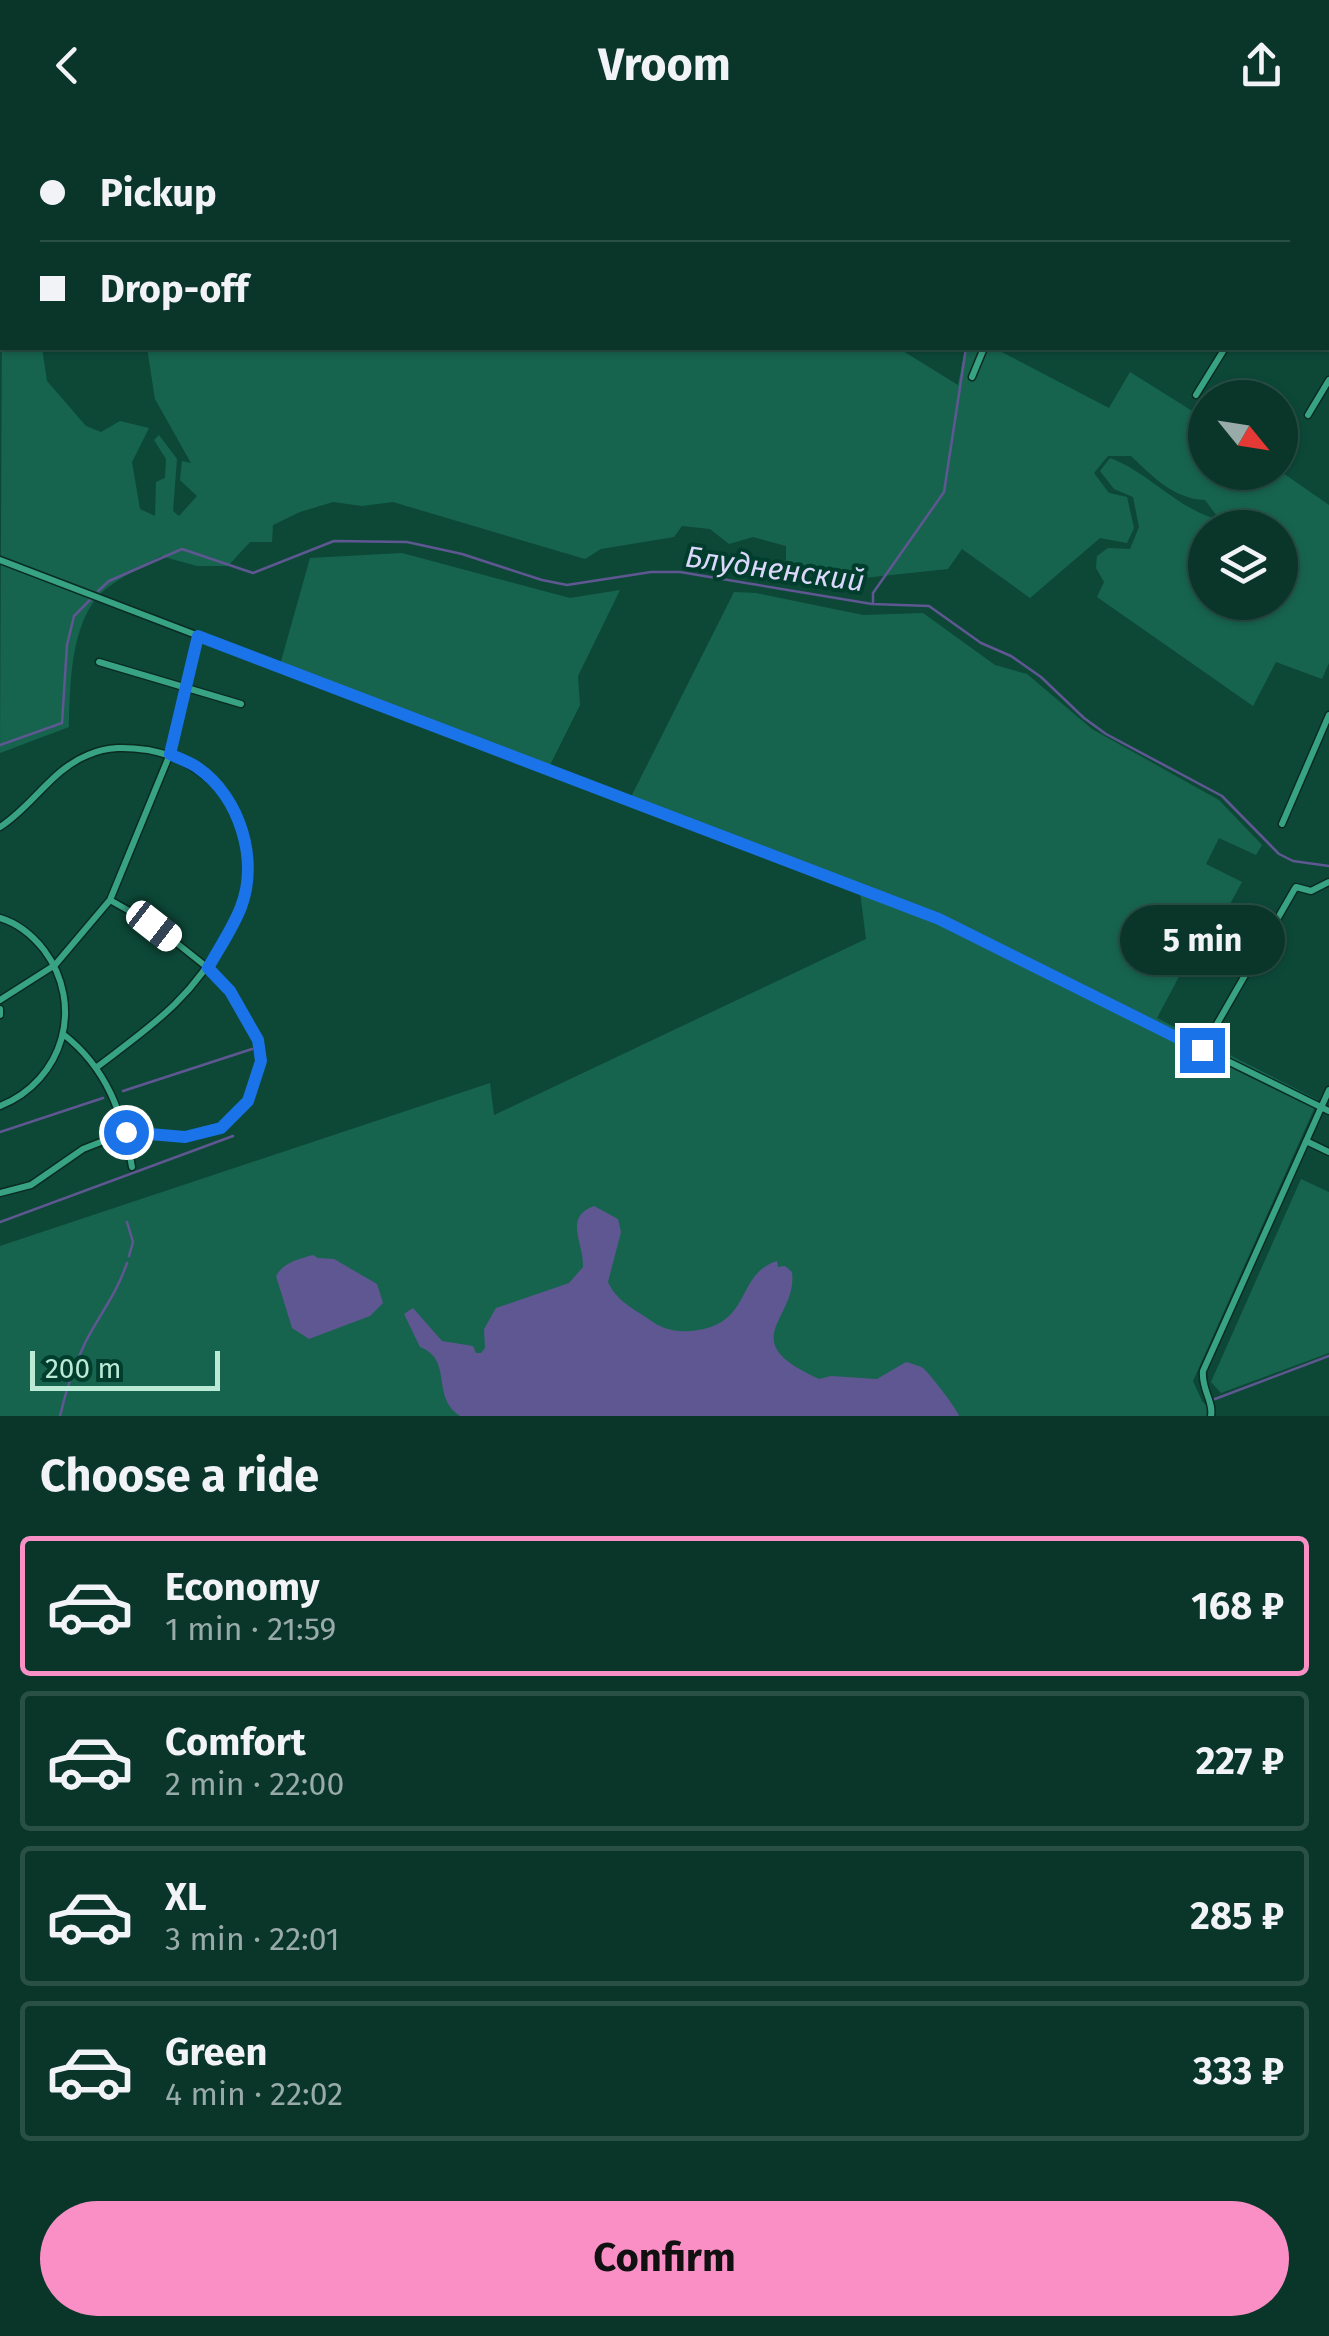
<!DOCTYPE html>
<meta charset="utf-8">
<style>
:root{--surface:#0a3629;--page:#133e31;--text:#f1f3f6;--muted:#99aba8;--line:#2a5046;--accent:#fa8fc6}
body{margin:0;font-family:"Fira Sans",sans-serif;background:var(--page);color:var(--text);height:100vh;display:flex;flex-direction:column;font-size:38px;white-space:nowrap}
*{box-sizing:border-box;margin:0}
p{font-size:32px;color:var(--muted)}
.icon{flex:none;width:55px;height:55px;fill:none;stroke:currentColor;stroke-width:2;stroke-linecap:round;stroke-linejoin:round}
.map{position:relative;height:1286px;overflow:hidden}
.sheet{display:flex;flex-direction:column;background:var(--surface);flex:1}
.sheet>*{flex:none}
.banner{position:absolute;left:0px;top:0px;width:1330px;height:220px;box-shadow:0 2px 8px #0004,0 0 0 2px var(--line);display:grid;align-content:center;height:220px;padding:0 40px;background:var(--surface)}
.needle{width:65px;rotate:120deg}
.controls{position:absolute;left:1188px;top:250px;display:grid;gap:20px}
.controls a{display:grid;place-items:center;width:110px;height:110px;border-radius:50%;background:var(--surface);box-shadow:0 2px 8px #0004,0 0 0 2px var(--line);font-size:50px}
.scale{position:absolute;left:30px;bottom:25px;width:190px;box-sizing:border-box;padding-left:10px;border:5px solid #bae9d6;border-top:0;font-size:28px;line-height:35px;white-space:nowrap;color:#bae9d6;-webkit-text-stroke:8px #003d2d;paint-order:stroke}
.end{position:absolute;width:45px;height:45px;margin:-22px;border:12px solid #1a73e8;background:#fff;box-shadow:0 0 0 5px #fff}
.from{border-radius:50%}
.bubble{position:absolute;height:70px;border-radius:35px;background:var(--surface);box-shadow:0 2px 8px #0004,0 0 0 2px var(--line);font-size:32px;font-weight:700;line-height:70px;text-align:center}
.car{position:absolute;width:30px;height:60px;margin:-30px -15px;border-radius:12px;box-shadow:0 0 8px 2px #0007;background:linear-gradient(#fff 24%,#345 0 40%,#fff 0 76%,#345 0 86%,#fff 0)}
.banner b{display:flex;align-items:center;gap:35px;height:95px;font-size:38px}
.banner b+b{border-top:2px solid var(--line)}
.banner i{width:25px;height:25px;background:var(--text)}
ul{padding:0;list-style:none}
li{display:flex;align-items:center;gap:30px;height:140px;margin:0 20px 15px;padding:0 20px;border:5px solid var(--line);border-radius:10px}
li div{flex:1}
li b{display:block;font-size:38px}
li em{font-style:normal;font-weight:700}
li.active{border-color:var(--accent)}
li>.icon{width:90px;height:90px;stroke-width:1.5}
h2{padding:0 40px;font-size:45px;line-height:120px}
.button{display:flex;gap:20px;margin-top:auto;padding:20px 40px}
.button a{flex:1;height:115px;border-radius:60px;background:var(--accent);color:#111;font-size:40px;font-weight:700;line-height:115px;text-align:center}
header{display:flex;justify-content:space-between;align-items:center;height:130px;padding:0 40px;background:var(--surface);font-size:45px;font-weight:700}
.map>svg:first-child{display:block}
.green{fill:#17644e;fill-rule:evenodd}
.water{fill:#5f5792}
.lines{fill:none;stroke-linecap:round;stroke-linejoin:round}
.stream{stroke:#5f5792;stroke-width:2.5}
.minor-casing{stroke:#092b20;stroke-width:9}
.tertiary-casing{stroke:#092b20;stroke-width:11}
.minor{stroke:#38a382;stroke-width:6}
.tertiary{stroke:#38a382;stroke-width:9}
.route{stroke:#1a73e8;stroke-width:12}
.labels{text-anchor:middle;stroke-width:8;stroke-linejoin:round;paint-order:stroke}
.water-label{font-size:30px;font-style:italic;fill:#dbd8fc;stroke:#003d2d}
</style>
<header><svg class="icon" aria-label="back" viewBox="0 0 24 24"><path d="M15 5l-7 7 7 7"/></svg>Vroom<svg class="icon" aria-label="share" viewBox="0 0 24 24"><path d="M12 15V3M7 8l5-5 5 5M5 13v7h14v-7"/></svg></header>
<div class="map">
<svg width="1329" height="1286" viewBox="0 0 1329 1286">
<rect width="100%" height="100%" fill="#0d4837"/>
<path class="green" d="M 0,0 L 405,0 L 2,2 L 0,162 Z
M 450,0 L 906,0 L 444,2 Z
M 2,179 L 2,218 L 42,218 L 47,251 L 86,296 L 101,302 L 120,291 L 149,298 L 132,332 L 140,379 L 155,386 L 156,352 L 165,348 L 166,329 L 154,310 L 159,305 L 177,329 L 173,381 L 179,386 L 197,366 L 180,350 L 182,331 L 191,333 L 155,269 L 147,218 L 898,218 L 958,255 L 965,218 L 994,218 L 1109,278 L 1130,242 L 1205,289 L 1205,342 L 1280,341 L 1329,375 L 1329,533 L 1322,549 L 1276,532 L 1253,576 L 1097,467 L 1104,452 L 1096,438 L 1097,426 L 1108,418 L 1130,419 L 1139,397 L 1133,367 L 1114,359 L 1100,341 L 1110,328 C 1150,343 1178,380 1220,390 L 1205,370 C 1174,369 1152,346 1131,326 L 1108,326 L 1094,343 L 1109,363 L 1127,367 L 1134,398 L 1127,413 L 1100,408 L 1030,468 L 962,419 L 948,439 L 863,448 L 786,442 L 786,416 L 753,407 L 729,414 L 710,399 L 682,396 L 674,407 L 601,419 L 585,429 L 393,372 L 362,376 L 333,372 L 300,382 L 273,395 L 272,412 L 250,412 L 228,436 L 197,436 L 161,426 C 143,436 123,446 107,458 C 70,486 70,556 69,597 L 0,623 ZM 1205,398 L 1280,398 L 1280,472 L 1205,472 Z
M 402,423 L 570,468 L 620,460 L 578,546 L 580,575 L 549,637 L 280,535 L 310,428 Z
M 734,462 L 756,463 L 863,485 L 923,483 L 995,535 L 1027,544 L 1092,599 L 1219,670 L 1262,715 L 1256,725 L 1219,708 L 1206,734 L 1242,752 L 1230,774 L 1200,807 L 1157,888 L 1318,970 L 1193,1251 L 1202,1271 L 1209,1278 L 1209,1286 L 0,1286 L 0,1116 L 490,953 L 494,985 L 866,809 L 859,754 L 631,667 Z
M 1301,1049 L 1329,1062 L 1329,1223 L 1221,1263 L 1211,1252 Z"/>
<path class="water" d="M 594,1076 L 618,1089 L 621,1102 L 608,1152 C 616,1170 632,1178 647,1188 C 665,1201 677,1203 699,1200 C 752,1191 736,1144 777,1131 L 778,1137 L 785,1136 L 792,1142 C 798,1190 732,1210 819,1249 L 831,1246 L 877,1249 L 906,1232 C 912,1234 918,1235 923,1238 C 930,1244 957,1279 959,1286 L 460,1286 C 430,1266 454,1230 420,1217 L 404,1184 L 413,1178 L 442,1211 L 473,1216 L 476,1223 L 481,1223 L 485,1218 L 484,1199 L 496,1178 L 569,1153 L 583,1137 C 584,1113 563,1087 594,1076 Z
M 313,1125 L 318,1128 L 334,1129 L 377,1154 L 383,1173 L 370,1186 L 309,1209 L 292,1198 L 276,1146 C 284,1132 299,1129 313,1125 Z"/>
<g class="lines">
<path class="stream" d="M 364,2 L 370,0
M 0,149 L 2,148
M 98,461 L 109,451 L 182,419 L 253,443 L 334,411 L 407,412 L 462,424 L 542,450 L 567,455 L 651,442 L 680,442 L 872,474 L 929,476 L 981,513 L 1011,526 L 1041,547 L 1084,588 L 1106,604 L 1222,666 L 1279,724 L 1293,731 L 1329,736
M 873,472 L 873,463 L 944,362 L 966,218
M 0,615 L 62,593 L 67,515 L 74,486 L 90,470
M 123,961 L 252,919
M 0,1002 L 103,968
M 0,1092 L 233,1006
M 127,1092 L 133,1112 L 129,1126
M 1215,1269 L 1329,1226
M 60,1286 C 66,1260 74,1235 86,1211 C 101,1182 116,1165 127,1133"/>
<defs>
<path id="minor" d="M 1073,0 L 1077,2
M 911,2 L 912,0
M 1107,2 L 1108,0
M 1288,2 L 1290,0
M 1328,145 L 1329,146
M 972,247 L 984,218
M 1196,265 L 1225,218
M 1308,285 L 1329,250
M 0,430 L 939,789 L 1329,981
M 99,532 L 241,574
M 1282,694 L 1329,585
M 0,697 C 32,677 52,639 88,625 C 108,616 127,617 148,620 C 220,633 265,702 242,774 C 238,785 230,797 224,808 C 192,869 151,896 97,937
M 0,788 C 17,793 33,806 44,820 C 85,875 64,950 0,976
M 0,870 L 55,835 L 110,770 L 170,624 L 197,506
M 0,879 L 0,885
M 63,904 C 107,938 123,984 132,1037
M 1202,920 L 1294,760 L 1296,757 L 1311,761 L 1329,752
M 1306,1011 L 1329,1022
M 0,1063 L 31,1055 L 83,1019 L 126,1002 L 185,1007 L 221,997 L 248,971 L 261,931 L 258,910 L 230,861 L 208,838 L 154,795 L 110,770
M 1211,1286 C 1214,1272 1201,1259 1203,1241 L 1329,960"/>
<path id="tertiary" d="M 420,2 L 426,0
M 0,170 L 2,169"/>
</defs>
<use href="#minor" class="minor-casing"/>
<use href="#tertiary" class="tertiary-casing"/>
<use href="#minor" class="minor"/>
<use href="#tertiary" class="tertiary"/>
</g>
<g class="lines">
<path class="route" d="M 126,1002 L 185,1007 L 221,998 L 248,971 L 261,931 L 258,910 L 230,861 L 208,838 C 219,818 233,798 241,777 C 259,730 240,667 198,638 C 190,632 179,629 170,624 L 198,506 L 939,789 L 1202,920"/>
</g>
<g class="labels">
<g class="water-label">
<text transform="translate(775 439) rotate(8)" y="10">Блудненский</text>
</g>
</g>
</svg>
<div class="controls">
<a><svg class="needle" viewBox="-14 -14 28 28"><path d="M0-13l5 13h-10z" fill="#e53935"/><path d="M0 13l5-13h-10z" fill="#99aba8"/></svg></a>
<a><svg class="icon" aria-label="layers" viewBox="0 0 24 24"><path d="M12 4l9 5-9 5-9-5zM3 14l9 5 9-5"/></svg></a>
</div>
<div class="scale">200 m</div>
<i class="end from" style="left:126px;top:1002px"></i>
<i class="end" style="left:1202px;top:920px"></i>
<div class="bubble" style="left:1120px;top:775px;width:165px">5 min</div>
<i class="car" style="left:154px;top:796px;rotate:128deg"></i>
<div class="banner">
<b><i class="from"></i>Pickup</b>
<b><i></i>Drop-off</b>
</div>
</div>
<section class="sheet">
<h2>Choose a ride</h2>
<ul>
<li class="active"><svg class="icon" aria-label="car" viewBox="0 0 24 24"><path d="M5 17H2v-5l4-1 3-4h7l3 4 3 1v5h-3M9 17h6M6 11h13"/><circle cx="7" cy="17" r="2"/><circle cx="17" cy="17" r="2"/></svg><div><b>Economy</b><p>1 min · 21:59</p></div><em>168 ₽</em></li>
<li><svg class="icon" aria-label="car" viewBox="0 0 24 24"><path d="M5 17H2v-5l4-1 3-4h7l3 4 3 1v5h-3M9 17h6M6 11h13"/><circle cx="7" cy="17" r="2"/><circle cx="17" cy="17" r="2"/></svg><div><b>Comfort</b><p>2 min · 22:00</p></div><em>227 ₽</em></li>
<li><svg class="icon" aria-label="car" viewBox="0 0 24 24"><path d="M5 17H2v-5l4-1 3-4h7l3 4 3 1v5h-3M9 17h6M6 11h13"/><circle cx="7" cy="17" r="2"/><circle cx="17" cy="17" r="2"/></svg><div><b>XL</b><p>3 min · 22:01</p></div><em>285 ₽</em></li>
<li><svg class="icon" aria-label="car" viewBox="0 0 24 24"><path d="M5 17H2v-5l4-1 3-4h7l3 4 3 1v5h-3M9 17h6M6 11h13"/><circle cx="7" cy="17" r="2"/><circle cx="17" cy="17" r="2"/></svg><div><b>Green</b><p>4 min · 22:02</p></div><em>333 ₽</em></li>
</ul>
<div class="button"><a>Confirm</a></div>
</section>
